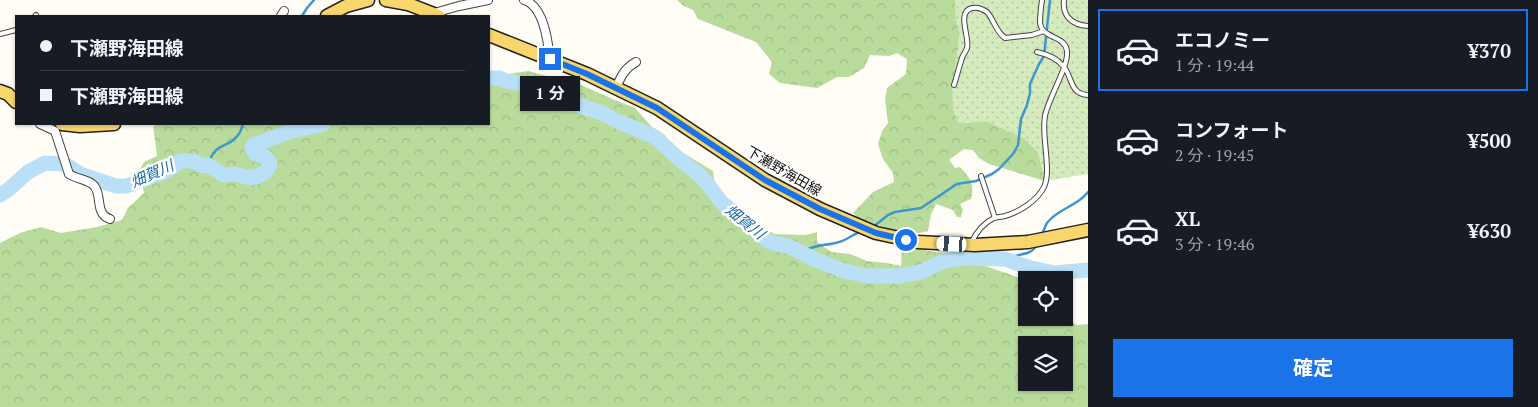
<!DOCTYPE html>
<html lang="ja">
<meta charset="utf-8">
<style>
:root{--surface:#171b24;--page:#20242c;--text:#f1f3f6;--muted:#9ea1a6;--line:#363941;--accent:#1a73e8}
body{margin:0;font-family:"PT Serif","Noto Sans JP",serif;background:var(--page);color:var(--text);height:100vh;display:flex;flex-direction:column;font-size:19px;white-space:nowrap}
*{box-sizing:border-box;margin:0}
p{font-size:16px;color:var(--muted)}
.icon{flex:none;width:28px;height:28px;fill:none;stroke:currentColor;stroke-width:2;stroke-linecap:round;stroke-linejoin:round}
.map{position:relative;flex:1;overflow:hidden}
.panel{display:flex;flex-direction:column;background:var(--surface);width:450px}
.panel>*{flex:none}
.hud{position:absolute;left:15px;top:15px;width:475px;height:110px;border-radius:0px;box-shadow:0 1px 4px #0004;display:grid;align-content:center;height:110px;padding:0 25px;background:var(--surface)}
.tools{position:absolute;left:1018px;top:271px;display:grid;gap:10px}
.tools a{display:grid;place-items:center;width:55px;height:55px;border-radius:0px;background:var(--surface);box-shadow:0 1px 4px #0004;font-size:25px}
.end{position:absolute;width:22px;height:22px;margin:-11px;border:6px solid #1a73e8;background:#fff;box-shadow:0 0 0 2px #fff}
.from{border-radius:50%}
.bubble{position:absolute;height:35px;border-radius:0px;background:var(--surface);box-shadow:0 1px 4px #0004;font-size:16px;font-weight:700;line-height:35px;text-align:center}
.car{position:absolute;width:15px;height:30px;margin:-15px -8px;border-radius:6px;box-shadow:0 0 4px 1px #0007;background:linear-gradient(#fff 24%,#345 0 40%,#fff 0 76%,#345 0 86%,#fff 0)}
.hud b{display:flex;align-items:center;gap:18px;height:48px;font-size:19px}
.hud b+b{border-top:1px solid var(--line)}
.hud i{width:12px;height:12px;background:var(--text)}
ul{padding:9px 0 0;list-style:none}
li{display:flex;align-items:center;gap:15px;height:82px;margin:0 10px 8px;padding:0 15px;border:2px solid transparent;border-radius:0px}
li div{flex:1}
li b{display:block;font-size:19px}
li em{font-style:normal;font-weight:700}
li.on{border-color:var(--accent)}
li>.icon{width:45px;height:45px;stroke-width:1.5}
.action{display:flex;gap:10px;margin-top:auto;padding:10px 25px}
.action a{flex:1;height:58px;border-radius:0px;background:var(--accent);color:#fff;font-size:20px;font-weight:700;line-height:58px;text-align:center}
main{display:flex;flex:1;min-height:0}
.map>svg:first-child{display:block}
.grass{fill:url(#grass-dots)}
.forest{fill:url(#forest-crowns);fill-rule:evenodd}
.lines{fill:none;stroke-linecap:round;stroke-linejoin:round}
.stream{stroke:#3f96cf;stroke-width:2.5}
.river{stroke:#b9e0f7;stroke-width:15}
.service-casing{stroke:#444;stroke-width:6}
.minor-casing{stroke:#444;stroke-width:10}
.primary-casing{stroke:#222;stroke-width:15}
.service{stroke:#fff;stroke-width:4}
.minor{stroke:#fff;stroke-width:8}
.primary{stroke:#f9d66b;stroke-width:12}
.route{stroke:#1a73e8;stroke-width:6}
.labels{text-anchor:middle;stroke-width:5;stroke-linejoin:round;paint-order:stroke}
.street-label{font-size:14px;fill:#111;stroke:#fff}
.water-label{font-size:15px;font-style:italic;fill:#1768a6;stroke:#fff}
</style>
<main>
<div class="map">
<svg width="1088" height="407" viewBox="0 0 1088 407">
<defs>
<pattern id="grass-dots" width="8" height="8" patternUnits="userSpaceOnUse" patternTransform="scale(1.25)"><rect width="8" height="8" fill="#d5ebbd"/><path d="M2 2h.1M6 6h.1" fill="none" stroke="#b6c8a1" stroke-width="1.8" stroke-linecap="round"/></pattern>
<pattern id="forest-crowns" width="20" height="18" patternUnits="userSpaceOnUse" patternTransform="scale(1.25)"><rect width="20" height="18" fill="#b9dc9c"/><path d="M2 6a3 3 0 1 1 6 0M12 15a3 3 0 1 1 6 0" fill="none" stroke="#9ebc85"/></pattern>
</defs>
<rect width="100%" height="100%" fill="#fffdf5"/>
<path class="grass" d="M 955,0 L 1088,0 L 1088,174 L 1045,181 L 1038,152 L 1024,138 L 986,121 L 970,123 L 958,122 L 954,113 L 952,92 L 960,35 L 956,19 Z"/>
<path class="forest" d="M 669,0 L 955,0 L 956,19 L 960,34 L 952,92 L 954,112 L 958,122 L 970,123 L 986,121 L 1024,138 L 1038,152 L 1045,181 L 989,164 L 979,158 L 973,150 L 964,149 L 949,160 L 955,168 L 960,167 C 970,178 975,182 971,199 L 960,204 L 963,210 L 961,217 L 957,217 L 953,210 L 936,204 L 931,214 L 928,231 C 908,238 876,225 857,217 L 853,213 L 873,192 L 894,182 L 893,173 L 883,159 L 878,144 L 882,131 L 888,123 L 885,99 L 887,88 L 906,74 L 907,59 L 897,53 L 889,56 L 870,55 L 864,68 L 849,77 L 837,77 L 817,88 L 780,83 L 769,74 L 772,62 L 756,42 L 698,19 L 693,10 L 684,6 L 677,0 Z
M 528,71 L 581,85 L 615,100 L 635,108 L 651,126 L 665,135 L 672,146 L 713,171 L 715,185 L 721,196 L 737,211 L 756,221 L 774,234 L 805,235 L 817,232 L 817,242 L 831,252 L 850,254 L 867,261 L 887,263 L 901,266 L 902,246 L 957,256 L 1017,277 L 1032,280 L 1026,280 L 1026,318 L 1064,317 L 1077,325 L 1088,324 L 1088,407 L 0,407 L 0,243 L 20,233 L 41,227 L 61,233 L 97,227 L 122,220 L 128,208 L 144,193 L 139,171 L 144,162 L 157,156 L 153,126 L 161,124 L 489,124 L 489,73 L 508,74 ZM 1026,345 L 1064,345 L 1064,382 L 1026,382 Z"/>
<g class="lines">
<path class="stream" d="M 302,16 L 307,8 L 314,0
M 208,165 C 216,140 227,150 238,135 C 241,132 242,127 243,124
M 873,227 L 888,215 L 895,212 L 921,208 L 957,184 L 976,181 L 992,174 L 999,169 L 1013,154 L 1018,145 L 1021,119 L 1027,105 L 1030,93 L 1030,84 L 1039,64 L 1044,56 L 1050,0
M 1042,234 C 1044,231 1045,226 1047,223 C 1058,208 1077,207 1088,192
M 803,252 C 814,244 826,246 839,242 C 847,240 854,234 861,231
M 1005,259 C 1015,254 1031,256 1036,246"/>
<path class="river" d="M 489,78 L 499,78 L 506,81 L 525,84 L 550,96 L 602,113 L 617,121 L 655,137 L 679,159 L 702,177 L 723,204 L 743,218 L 759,234 L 768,241 L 777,244 L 788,246 L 814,259 L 842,270 L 866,276 L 899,276 L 921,272 L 944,261 L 963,258 L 1005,259 L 1027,267 L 1054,273 L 1088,270
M 0,195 L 9,189 L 28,172 L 45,163 L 65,164 L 80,174 L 116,186 L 126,186 L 167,171 L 181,161 L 193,161 L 203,166 L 208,165 L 224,175 L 235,174 L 250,178 L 256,177 L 266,172 L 270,164 L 266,157 L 256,154 L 252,148 L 254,145 L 292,131 L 323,124"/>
<defs>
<path id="service" d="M 1064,0 C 1062,17 1073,25 1088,26
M 35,16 L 36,15
M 0,34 L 16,30
M 1037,52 C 1047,54 1057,58 1064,67 C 1073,79 1070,94 1088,95
M 954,85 C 957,76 959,67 962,58 C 963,55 966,51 967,48 C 970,37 956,12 972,8 C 977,7 983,9 987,12 C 994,20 996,32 1005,38 L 1032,35 L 1044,31
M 981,176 L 995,218
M 971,243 C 976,233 983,223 994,218 C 997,217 1001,217 1005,216 C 1019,212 1037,201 1044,187 C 1052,170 1041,136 1045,116 C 1048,99 1069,66 1067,51 C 1065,35 1042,39 1040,23 C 1040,16 1041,7 1042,0"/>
<path id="minor" d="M 524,0 C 544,6 548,42 550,59
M 434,13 L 459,6 L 488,0
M 281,16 L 284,11
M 616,88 C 621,76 625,68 636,62
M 40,124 L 55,131 L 69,174 C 76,179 91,180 95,187 C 102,197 95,214 110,219"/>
<path id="primary" d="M 386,0 L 408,4 L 439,16
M 327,16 L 346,6 L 368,0
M 489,35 L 587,74 L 657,108 L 765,180 L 820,209 L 876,233 L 918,242 L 975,245 L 1028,242 L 1088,230
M 0,91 L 8,94 L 16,102
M 62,124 L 80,126 L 114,124"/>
</defs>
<use href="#service" class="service-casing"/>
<use href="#minor" class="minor-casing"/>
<use href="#primary" class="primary-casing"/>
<use href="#service" class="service"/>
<use href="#minor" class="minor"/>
<use href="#primary" class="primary"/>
</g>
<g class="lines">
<path class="route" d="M 550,59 L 587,74 L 657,108 L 765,180 L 820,209 L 876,233 L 906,240"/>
</g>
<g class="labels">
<g class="street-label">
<text transform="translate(784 171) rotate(30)" y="5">下瀬野海田線</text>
</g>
<g class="water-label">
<text transform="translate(152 174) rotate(-24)" y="5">畑賀川</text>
<text transform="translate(745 222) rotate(39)" y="5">畑賀川</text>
</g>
</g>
</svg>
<div class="tools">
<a><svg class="icon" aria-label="locate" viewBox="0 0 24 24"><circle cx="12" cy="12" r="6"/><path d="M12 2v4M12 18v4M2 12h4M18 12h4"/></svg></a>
<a><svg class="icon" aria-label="layers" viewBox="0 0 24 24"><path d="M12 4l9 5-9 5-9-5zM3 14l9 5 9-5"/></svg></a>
</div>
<i class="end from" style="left:906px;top:240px"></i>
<i class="end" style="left:550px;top:59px"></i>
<div class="bubble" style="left:520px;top:76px;width:60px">1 分</div>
<i class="car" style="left:952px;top:244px;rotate:273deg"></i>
<div class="hud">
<b><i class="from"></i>下瀬野海田線</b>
<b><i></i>下瀬野海田線</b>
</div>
</div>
<section class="panel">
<ul>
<li class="on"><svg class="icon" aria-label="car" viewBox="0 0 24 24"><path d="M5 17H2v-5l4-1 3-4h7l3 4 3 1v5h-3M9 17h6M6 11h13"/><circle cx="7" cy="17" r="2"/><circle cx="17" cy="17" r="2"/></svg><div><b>エコノミー</b><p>1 分 · 19:44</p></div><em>¥370</em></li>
<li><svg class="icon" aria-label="car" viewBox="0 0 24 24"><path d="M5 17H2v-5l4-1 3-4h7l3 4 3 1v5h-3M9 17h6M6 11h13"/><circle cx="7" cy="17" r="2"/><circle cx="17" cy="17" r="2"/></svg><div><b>コンフォート</b><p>2 分 · 19:45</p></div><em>¥500</em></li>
<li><svg class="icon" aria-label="car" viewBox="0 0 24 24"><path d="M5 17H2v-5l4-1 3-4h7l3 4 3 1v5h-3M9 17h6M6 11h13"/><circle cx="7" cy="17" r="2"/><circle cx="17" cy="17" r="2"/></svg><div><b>XL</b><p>3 分 · 19:46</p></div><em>¥630</em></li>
</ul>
<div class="action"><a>確定</a></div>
</section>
</main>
